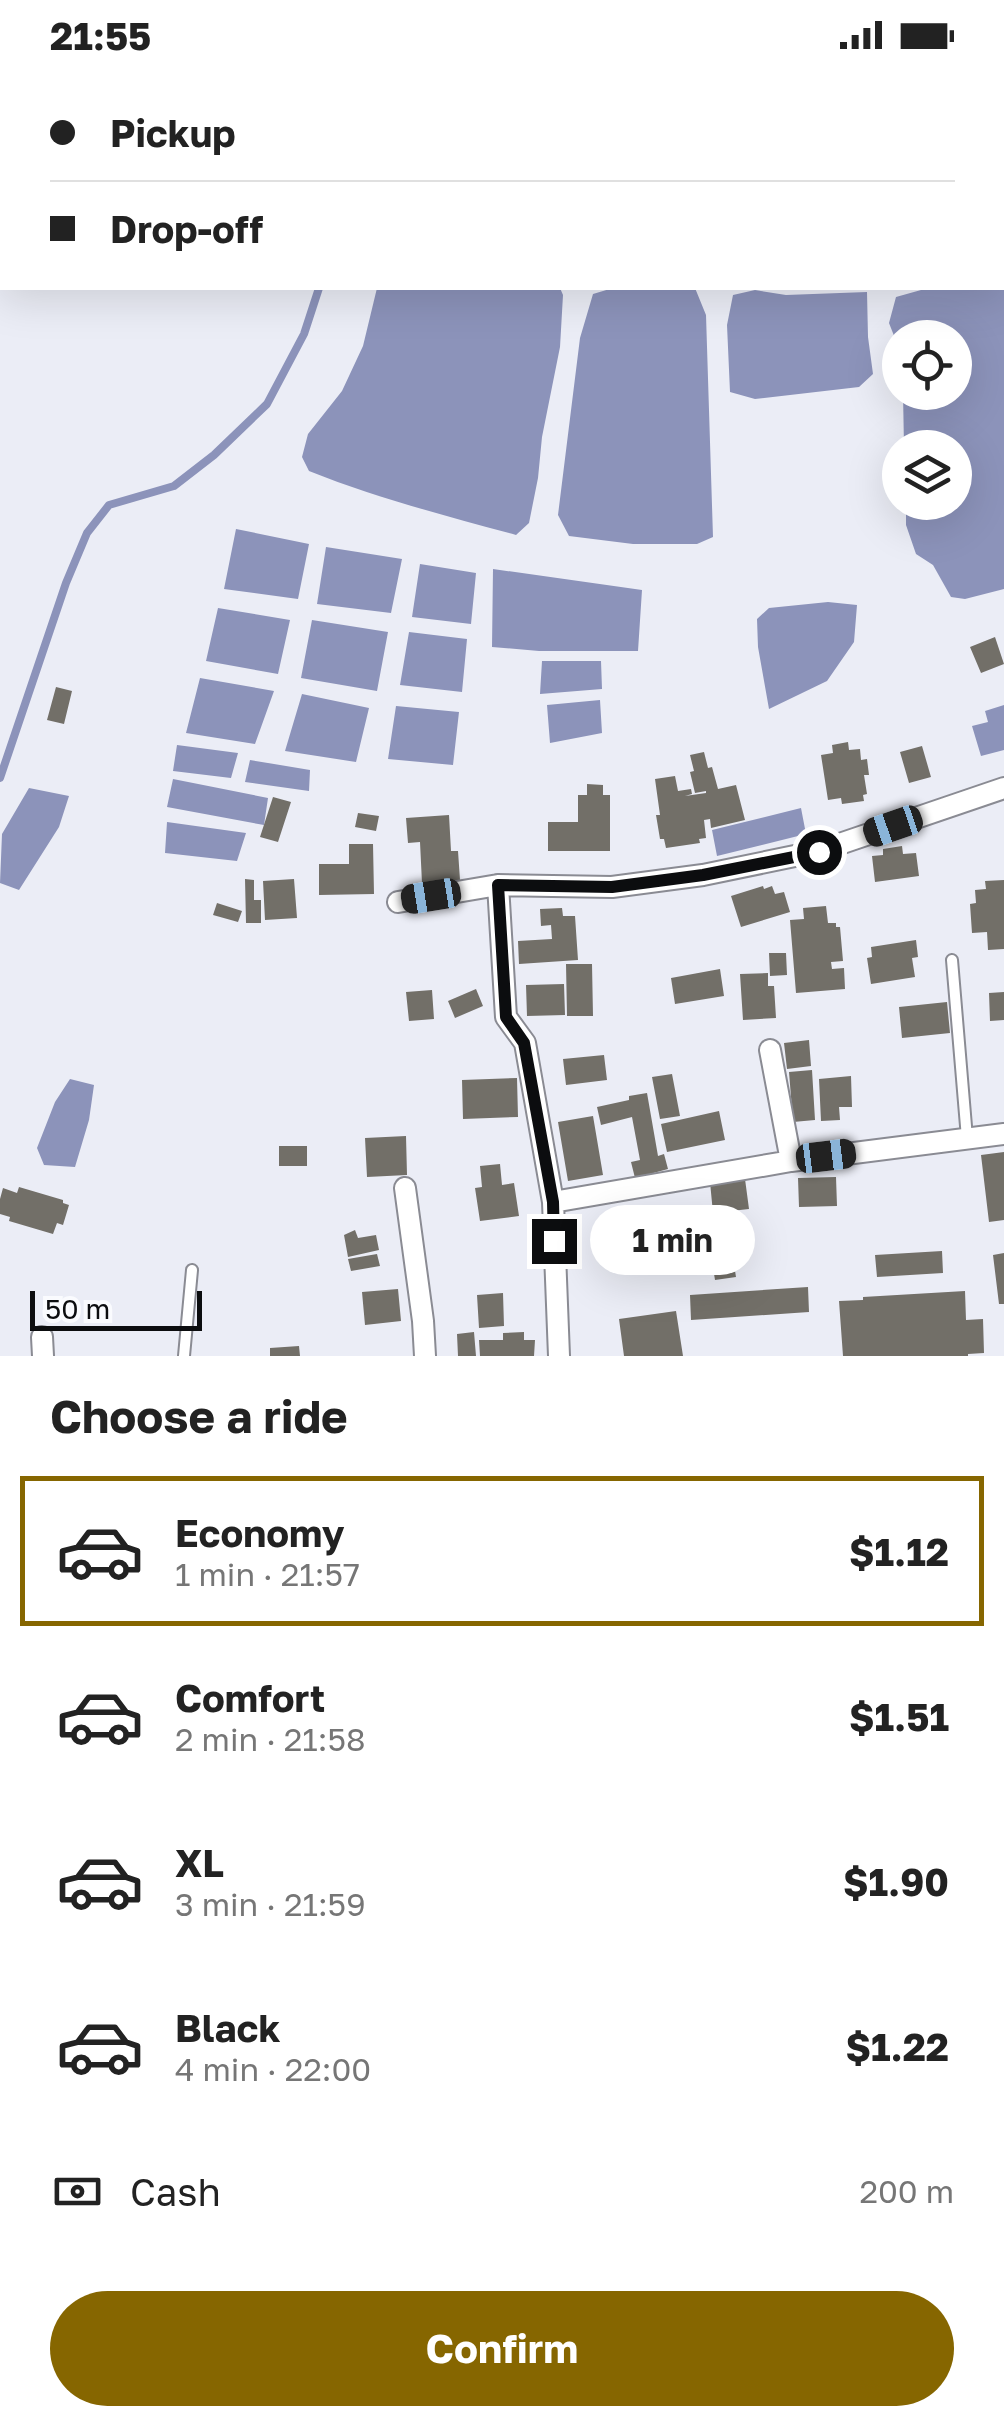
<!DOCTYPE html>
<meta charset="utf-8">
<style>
:root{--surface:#fff;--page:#f6f6f6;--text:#222;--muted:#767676;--line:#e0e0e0;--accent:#866600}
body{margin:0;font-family:"Golos Text",sans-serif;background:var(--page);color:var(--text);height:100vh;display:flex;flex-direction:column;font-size:38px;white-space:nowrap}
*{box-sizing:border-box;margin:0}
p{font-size:32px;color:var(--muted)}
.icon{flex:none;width:55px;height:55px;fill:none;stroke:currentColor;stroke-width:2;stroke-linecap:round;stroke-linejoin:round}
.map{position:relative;height:1286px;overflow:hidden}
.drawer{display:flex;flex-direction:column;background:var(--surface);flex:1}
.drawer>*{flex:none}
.hud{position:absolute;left:0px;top:0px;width:1005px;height:220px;box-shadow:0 10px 40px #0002;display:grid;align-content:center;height:220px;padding:0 50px;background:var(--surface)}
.fabs{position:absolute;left:882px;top:250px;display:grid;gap:20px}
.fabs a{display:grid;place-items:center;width:90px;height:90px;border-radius:50%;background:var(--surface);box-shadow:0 10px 40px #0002;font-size:50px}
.scale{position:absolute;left:30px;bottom:25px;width:172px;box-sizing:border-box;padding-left:10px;border:5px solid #0c0d0f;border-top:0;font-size:28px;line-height:35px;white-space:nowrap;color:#0c0d0f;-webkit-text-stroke:8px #fafbfe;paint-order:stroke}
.end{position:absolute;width:45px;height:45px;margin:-22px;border:12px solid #0c0d0f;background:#fff;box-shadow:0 0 0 5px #fff}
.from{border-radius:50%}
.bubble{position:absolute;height:70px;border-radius:35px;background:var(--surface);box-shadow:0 10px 40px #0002;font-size:32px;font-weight:700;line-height:70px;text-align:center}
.car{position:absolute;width:30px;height:60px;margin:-30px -15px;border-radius:12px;box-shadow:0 0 8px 2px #0007;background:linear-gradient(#222 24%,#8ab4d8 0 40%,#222 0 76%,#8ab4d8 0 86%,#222 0)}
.hud b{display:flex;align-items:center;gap:35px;height:95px;font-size:38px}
.hud b+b{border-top:2px solid var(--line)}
.hud i{width:25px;height:25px;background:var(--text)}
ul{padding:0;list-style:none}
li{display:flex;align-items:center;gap:30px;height:150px;margin:0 20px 15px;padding:0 30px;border:5px solid transparent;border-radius:0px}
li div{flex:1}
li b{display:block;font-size:38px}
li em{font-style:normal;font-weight:700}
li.current{border-color:var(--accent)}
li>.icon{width:90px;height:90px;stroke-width:1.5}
h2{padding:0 50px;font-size:45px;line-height:120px}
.pay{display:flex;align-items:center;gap:25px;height:110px;padding:0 50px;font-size:38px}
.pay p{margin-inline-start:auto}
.cta{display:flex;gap:20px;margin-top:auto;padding:20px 50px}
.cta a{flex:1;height:115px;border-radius:60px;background:var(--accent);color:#fff;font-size:40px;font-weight:700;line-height:115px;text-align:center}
.status{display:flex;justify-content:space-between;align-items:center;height:70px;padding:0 50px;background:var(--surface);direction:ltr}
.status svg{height:28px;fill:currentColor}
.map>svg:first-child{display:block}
.water{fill:#8c93ba}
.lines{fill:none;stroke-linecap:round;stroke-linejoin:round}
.stream{stroke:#8c93ba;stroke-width:8}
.building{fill:#726f68}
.lane-casing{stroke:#8a8b93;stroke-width:14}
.street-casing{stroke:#8a8b93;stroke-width:24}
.lane{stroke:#fff;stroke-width:10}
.street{stroke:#fff;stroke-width:20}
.route{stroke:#0c0d0f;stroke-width:12}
</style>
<div class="status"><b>21:55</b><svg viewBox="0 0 49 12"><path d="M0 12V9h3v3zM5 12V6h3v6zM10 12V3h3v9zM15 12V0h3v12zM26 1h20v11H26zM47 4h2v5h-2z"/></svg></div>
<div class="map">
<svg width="1004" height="1286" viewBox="0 0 1004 1286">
<rect width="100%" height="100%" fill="#ebedf6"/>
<path class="water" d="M 1004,209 L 1004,519 L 965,529 L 951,527 L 933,495 L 916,484 L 906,455 L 906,433 L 955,432 L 955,378 L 904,377 L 903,323 L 955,322 L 955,268 L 900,268 L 900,281 L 889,253 L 896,227 L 921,220 L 1002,218 Z
M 377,218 L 560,218 L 563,225 L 560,277 L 542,367 L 538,408 L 529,453 L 516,465 C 447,446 376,428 309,401 L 302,387 L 308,364 L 342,321 L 363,276 Z
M 613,218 L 695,218 L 706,245 L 713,467 L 697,474 L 633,474 L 569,466 L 558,445 L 580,268 L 593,224 Z
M 755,220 L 786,225 L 867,222 L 868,267 L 873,304 L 859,317 L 755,329 L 730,322 L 727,255 L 733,225 Z
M 236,459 L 309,474 L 298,529 L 224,519 Z
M 326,477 L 402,489 L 391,543 L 317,534 Z
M 420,494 L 476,503 L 471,554 L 412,547 Z
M 493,499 L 642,520 L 638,581 L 539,581 L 492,577 Z
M 828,532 L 857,535 L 854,572 L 827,611 L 769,639 L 758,577 L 757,549 L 769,538 Z
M 218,538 L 290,550 L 278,604 L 206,591 Z
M 312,550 L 388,562 L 377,621 L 301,608 Z
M 409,562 L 467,569 L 462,622 L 400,615 Z
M 542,591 L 601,591 L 602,619 L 540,624 Z
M 200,608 L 274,621 L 255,674 L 186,663 Z
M 302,624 L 369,638 L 356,692 L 285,681 Z
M 600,630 L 602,663 L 550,673 L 547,635 Z
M 1004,635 L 1004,680 L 981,686 L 972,656 L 988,652 L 985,641 Z
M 396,636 L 459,642 L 453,695 L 388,689 Z
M 177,675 L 238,683 L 231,708 L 173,701 Z
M 250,690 L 310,700 L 309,721 L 245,712 Z
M 173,709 L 268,728 L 264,755 L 167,737 Z
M 29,718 L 69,726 L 59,757 L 19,820 L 0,813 L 2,764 Z
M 801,738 L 806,764 L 717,786 L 712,760 Z
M 167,752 L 246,763 L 237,791 L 165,783 Z
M 70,1009 L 94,1015 L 89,1050 L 75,1097 L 44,1095 L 37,1078 L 55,1032 Z"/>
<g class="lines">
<path class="stream" d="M 268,2 L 269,0
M 0,708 L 66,513 L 87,463 L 109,435 L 174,416 L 214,385 L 267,334 L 304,264 L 319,218"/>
</g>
<path class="building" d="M 995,567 L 1004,594 L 981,603 L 970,577 Z
M 56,617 L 72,621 L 64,654 L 47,650 Z
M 848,672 L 849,680 L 860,679 L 861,690 L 867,689 L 869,705 L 864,705 L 867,724 L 863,725 L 864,731 L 842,734 L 841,728 L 828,730 L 821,685 L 833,683 L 832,675 Z
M 922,676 L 931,707 L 909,713 L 900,682 Z
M 704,682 L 708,698 L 712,697 L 718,719 L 736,715 L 745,750 L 711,758 L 710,749 L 704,750 L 706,768 L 699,769 L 700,773 L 666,778 L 664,769 L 660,769 L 656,745 L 660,745 L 655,709 L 675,706 L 678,721 L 691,719 L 692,724 L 685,726 L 706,723 L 706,721 L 695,723 L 690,702 L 694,701 L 690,685 Z
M 587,714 L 603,715 L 603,725 L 610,725 L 610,781 L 548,781 L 548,752 L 578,752 L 578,725 L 587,725 Z
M 273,727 L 291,732 L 278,772 L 260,767 Z
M 358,743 L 379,746 L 376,761 L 355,757 Z
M 449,745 L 451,781 L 458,781 L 460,810 L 422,813 L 420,772 L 408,773 L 406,748 Z
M 349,774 L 373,774 L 374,824 L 319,825 L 319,794 L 349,794 Z
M 902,776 L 903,784 L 916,783 L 919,806 L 875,812 L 872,786 L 883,785 L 883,779 Z
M 245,809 L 254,810 L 254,830 L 261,830 L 261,853 L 246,853 Z
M 294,809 L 297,848 L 265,850 L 263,811 Z
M 1004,810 L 1004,879 L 988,880 L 987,862 L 972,863 L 970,834 L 976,833 L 975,820 L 986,819 L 985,811 Z
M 763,816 L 764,819 L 772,816 L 775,824 L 784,822 L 790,842 L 741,857 L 731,826 Z
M 217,833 L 242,841 L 238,852 L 213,845 Z
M 826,836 L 828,853 L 836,853 L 836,857 L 840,857 L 843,891 L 831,892 L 832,899 L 844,898 L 845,919 L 796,923 L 790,850 L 804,849 L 803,838 Z
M 562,838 L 563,846 L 575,846 L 578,890 L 519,894 L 518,871 L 552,869 L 551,855 L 541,856 L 540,839 Z
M 916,870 L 918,887 L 912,888 L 915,907 L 871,914 L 867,888 L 872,887 L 871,877 Z
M 769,883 L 786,883 L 787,905 L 770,906 Z
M 566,894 L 592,894 L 593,946 L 567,946 Z
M 720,899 L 724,926 L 675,934 L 671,908 Z
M 768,903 L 768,916 L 774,916 L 776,948 L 743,950 L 740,904 Z
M 564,914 L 565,945 L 527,946 L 526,915 Z
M 476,919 L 483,936 L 455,948 L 448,931 Z
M 432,920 L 434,949 L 409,951 L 406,922 Z
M 1004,922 L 1004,950 L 990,951 L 989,923 Z
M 947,932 L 950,963 L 902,968 L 899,937 Z
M 809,970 L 811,996 L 787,999 L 784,973 Z
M 604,985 L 607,1010 L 566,1015 L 563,989 Z
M 812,1000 L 815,1050 L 793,1052 L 789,1002 Z
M 672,1004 L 680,1046 L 660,1049 L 652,1007 Z
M 851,1006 L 852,1037 L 839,1037 L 840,1050 L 821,1051 L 819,1009 Z
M 517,1008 L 518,1047 L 463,1049 L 462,1010 Z
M 647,1023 L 658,1086 L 664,1084 L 668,1099 L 635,1108 L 631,1092 L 640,1090 L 632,1047 L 601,1055 L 597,1037 L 629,1030 L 629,1026 Z
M 719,1041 L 725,1070 L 667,1082 L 661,1054 Z
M 593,1046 L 603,1105 L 568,1111 L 558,1052 Z
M 406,1066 L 407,1105 L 367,1107 L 365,1068 Z
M 279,1076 L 307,1076 L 307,1096 L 279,1096 Z
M 1004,1082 L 1004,1150 L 989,1152 L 981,1085 Z
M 500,1094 L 502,1115 L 514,1113 L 519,1146 L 480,1151 L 475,1118 L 482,1117 L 480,1096 Z
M 836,1107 L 837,1136 L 799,1137 L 798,1108 Z
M 745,1109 L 749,1139 L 713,1143 L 710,1112 Z
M 19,1117 L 63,1130 L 63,1133 L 69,1135 L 63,1155 L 57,1153 L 53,1164 L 9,1151 L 10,1147 L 0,1144 L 0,1129 L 3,1118 L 17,1123 Z
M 727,1150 L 736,1207 L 715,1210 L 706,1154 Z
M 355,1160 L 358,1168 L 376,1165 L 379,1180 L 348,1187 L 344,1165 Z
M 942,1181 L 943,1203 L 877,1207 L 875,1185 Z
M 1004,1183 L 1004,1234 L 999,1234 L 993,1185 Z
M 377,1184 L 380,1196 L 351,1201 L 348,1189 Z
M 808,1217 L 809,1242 L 691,1250 L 690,1225 Z
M 398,1219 L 401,1251 L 365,1255 L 362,1222 Z
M 965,1221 L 966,1250 L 983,1249 L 984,1283 L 968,1284 L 968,1286 L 843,1286 L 839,1231 L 863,1230 L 863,1227 Z
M 503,1223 L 504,1256 L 479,1258 L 477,1225 Z
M 676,1241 L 683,1286 L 624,1286 L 619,1249 Z
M 474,1262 L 476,1286 L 458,1286 L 457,1264 Z
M 524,1262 L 524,1270 L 535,1270 L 534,1286 L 480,1286 L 479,1270 L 503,1270 L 503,1263 Z
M 299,1276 L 300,1286 L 270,1286 L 270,1278 Z"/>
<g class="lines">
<defs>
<path id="lane" d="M 952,890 L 967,1068
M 184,1286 L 192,1200"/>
<path id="street" d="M 398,832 L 498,815
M 770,980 L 791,1091
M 405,1118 L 423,1251 L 425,1286
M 553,1132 L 791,1091 L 1004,1064
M 42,1267 L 43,1286
M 559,1286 L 553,1132 L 525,973 L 506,947 L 498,815 L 612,817 L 703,805 L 819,781 L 1004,718"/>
</defs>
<use href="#lane" class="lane-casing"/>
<use href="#street" class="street-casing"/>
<use href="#lane" class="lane"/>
<use href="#street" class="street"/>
</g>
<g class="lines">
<path class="route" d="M 554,1171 L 553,1132 L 524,973 L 506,947 L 498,815 L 612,817 L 703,805 L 819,782"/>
</g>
</svg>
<div class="fabs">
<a><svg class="icon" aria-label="locate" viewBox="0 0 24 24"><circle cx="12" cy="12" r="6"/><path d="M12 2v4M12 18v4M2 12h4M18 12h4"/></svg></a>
<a><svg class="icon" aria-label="layers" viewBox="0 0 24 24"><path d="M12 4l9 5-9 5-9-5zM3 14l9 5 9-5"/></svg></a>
</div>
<div class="scale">50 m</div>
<i class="end from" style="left:819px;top:782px"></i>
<i class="end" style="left:554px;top:1171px"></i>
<div class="bubble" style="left:590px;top:1135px;width:165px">1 min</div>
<i class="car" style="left:893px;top:756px;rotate:251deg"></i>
<i class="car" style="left:431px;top:826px;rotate:261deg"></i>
<i class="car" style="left:826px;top:1086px;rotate:83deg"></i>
<div class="hud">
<b><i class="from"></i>Pickup</b>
<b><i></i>Drop-off</b>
</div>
</div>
<section class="drawer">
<h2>Choose a ride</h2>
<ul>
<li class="current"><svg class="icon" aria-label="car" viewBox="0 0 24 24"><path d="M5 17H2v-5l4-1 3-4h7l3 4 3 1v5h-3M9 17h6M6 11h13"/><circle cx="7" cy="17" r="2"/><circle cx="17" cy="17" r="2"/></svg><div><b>Economy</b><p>1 min · 21:57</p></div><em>$1.12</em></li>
<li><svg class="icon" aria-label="car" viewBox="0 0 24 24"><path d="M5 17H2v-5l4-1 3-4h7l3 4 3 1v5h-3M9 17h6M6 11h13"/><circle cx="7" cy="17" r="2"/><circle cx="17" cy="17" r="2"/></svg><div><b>Comfort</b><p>2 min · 21:58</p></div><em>$1.51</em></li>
<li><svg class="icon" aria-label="car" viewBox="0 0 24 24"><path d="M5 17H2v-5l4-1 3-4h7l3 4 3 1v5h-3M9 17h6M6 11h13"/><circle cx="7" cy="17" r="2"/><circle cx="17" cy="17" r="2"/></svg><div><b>XL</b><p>3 min · 21:59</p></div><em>$1.90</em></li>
<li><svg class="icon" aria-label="car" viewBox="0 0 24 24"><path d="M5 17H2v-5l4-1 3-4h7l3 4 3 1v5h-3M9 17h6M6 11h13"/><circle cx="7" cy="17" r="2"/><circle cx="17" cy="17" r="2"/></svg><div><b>Black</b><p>4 min · 22:00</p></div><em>$1.22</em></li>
</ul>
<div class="pay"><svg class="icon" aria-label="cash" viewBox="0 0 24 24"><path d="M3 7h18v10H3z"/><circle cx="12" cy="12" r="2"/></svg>Cash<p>200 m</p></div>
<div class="cta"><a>Confirm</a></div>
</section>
